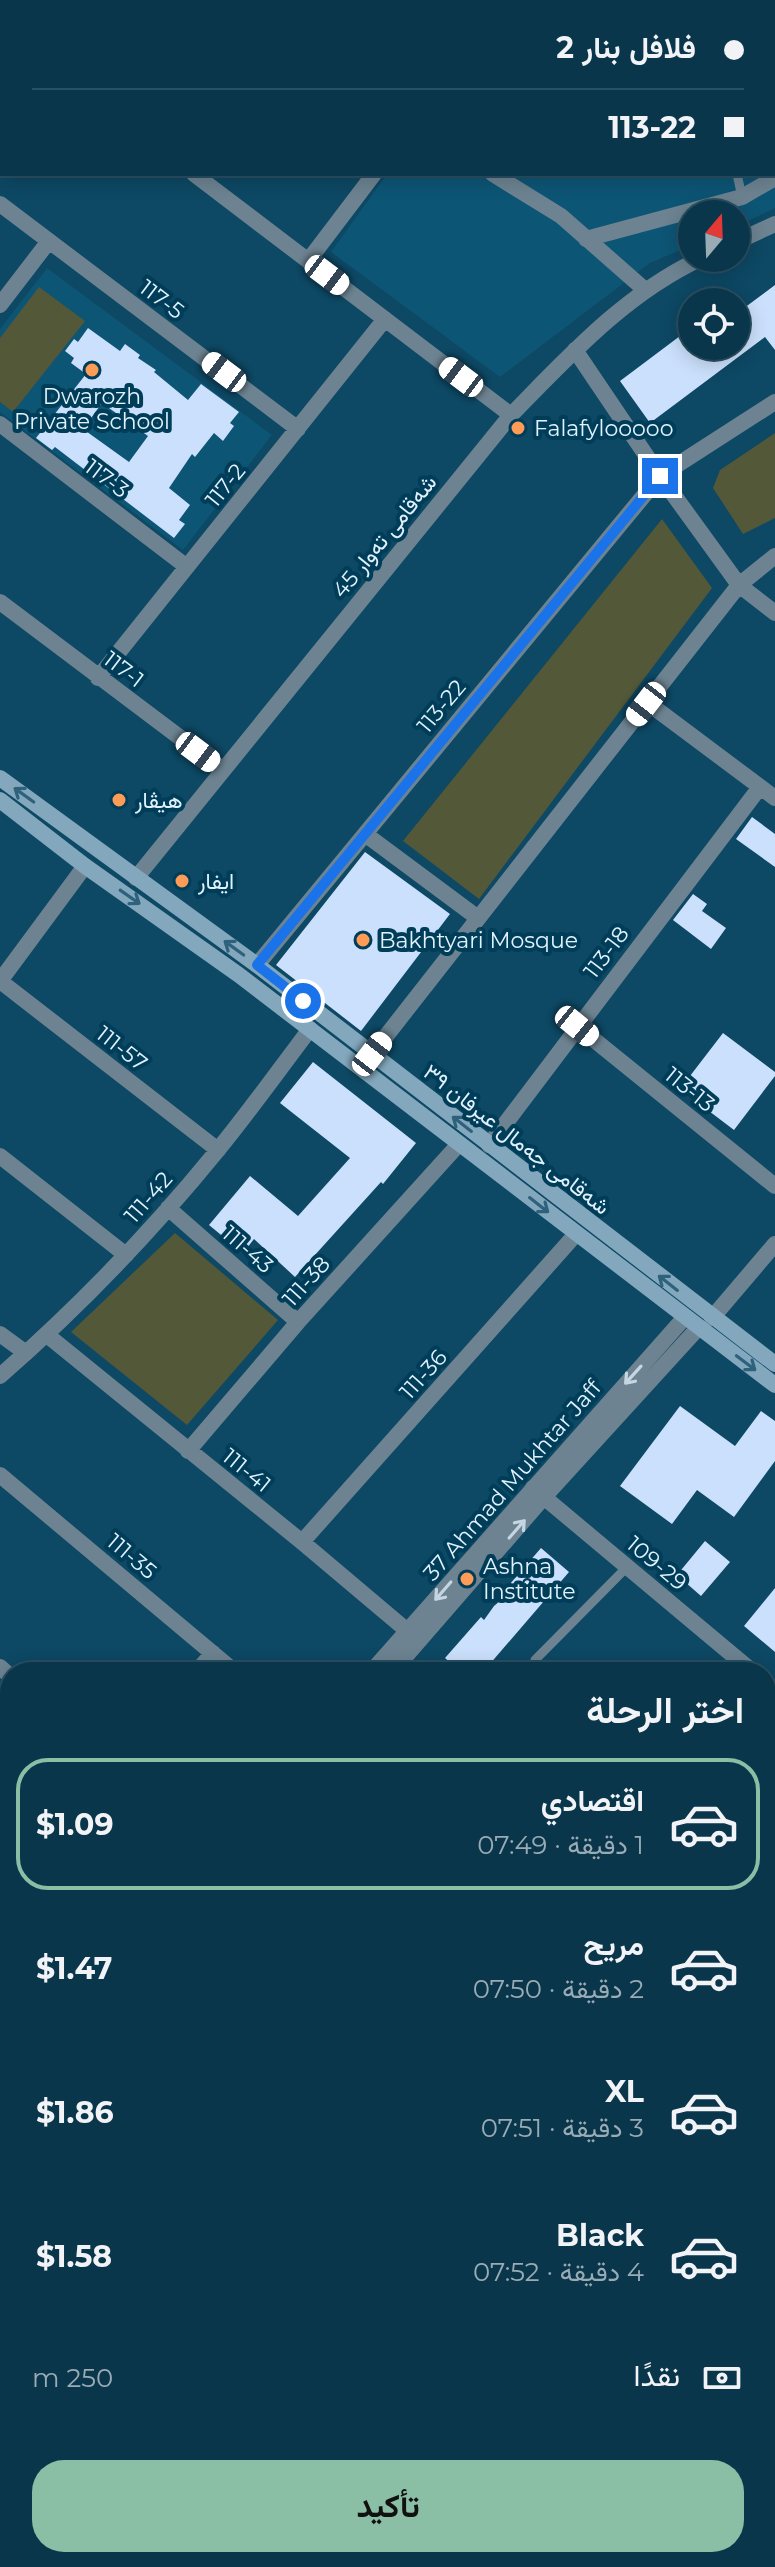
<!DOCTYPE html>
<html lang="ar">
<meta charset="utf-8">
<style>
:root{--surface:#0a364b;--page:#184155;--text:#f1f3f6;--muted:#99abb5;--line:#2a5063;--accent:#8abfa5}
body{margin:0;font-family:Montserrat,Vazirmatn,sans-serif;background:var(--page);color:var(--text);direction:rtl;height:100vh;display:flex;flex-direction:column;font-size:30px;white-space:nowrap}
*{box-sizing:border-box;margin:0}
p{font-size:26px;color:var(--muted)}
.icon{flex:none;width:44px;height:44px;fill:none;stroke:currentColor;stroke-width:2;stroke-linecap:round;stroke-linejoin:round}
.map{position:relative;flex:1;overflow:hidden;direction:ltr}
.sheet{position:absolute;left:0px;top:1662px;width:776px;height:906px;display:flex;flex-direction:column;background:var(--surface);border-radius:32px 32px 0 0;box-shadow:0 4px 20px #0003,0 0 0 2px var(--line);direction:rtl}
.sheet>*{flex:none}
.top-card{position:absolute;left:0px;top:0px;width:776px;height:176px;box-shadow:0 4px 20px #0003,0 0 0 2px var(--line);direction:rtl;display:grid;align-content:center;height:176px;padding:0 32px;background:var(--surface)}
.needle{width:52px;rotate:19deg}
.controls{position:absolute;left:678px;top:200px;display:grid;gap:16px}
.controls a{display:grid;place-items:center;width:72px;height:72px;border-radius:50%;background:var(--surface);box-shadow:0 4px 20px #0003,0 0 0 2px var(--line);font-size:40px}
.end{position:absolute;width:36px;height:36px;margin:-18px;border:10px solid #1a73e8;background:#fff;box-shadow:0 0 0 4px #fff}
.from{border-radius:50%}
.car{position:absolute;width:24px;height:48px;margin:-24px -12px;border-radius:10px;box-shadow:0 0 6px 2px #0007;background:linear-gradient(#fff 24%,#345 0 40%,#fff 0 76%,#345 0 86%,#fff 0)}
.top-card b{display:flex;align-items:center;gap:28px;height:76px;font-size:30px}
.top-card b+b{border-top:2px solid var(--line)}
.top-card i{width:20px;height:20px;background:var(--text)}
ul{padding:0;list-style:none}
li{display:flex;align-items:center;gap:24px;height:132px;margin:0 16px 12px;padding:0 16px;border:4px solid transparent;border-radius:32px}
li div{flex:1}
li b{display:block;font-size:30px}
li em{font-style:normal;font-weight:700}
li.active{border-color:var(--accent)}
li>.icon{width:72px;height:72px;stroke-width:1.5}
h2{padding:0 32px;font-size:36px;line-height:96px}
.pay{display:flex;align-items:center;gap:20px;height:88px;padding:0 32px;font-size:30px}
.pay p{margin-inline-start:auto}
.cta{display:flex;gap:16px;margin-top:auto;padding:16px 32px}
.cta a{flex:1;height:92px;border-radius:32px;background:var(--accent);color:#111;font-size:32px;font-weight:700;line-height:92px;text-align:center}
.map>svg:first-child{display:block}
.built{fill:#0d5575}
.green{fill:#535838}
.building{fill:#cbe0fc;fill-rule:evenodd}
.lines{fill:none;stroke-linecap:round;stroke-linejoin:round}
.service{stroke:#6d8391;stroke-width:9}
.minor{stroke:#6d8391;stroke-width:16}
.tertiary{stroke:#6d8391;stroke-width:16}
.secondary{stroke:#83a7bc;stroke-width:16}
.primary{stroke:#94c2de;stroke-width:20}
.oneway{stroke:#2e627c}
.oneway2{stroke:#c4d6e1}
.route{stroke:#1a73e8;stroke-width:10}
.poi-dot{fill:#fd9c56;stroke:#003d59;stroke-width:3}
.labels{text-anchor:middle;stroke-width:8;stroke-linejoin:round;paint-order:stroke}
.street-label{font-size:22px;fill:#e1f2fc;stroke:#003d59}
.poi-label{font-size:22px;fill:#e1f2fc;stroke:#003d59;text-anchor:start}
</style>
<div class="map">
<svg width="775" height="2567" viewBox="0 0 775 2567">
<rect width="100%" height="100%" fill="#0d4864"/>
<path class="built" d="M 513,0 L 775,0 L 775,208 L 736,227 L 736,214 L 692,214 L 692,245 L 650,263 L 500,377 L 331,252 L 387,174 L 774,174 L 774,2 L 511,2 Z
M 47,268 L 272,435 L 183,550 L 0,412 L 0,329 Z"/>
<path class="green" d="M 39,287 L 85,321 L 13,412 L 0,402 L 0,338 Z
M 775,433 L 775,518 L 743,534 L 713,488 L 720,470 Z
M 662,519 L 712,588 L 479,899 L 403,841 Z
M 175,1233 L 278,1320 L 187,1425 L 71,1332 Z
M 0,1684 L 10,1693 L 10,1826 L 0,1818 Z
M 775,1943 L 775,2148 L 766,2158 L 766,1953 Z"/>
<path class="building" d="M 775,285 L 775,350 L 765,337 L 650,423 L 620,381 L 692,327 L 692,346 L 736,346 L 736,314 Z
M 88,328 L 120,351 L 125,344 L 140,355 L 138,358 L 156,370 L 154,372 L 188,400 L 201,384 L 239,412 L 230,423 L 234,426 L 223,441 L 214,433 L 195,457 L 192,454 L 169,488 L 190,505 L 179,520 L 185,524 L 174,538 L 55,447 L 52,450 L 36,438 L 86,374 L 71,363 L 74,358 L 65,351 L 74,339 L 78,342 ZM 102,403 L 148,436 L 129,462 L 83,429 Z
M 752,817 L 775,834 L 775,867 L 736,839 Z
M 365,852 L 450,914 L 361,1031 L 276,965 Z
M 693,894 L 707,904 L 702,911 L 726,928 L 711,949 L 673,920 Z
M 723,1033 L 775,1072 L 775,1076 L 734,1130 L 680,1089 Z
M 313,1062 L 416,1143 L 383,1184 L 381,1182 L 295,1277 L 254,1239 L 243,1253 L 209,1225 L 250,1176 L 298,1216 L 350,1158 L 280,1103 Z
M 680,1406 L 735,1446 L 761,1411 L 775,1421 L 775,1461 L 734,1517 L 697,1490 L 672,1524 L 620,1486 Z
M 705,1541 L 730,1562 L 701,1596 L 677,1575 Z
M 541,1548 L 569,1572 L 483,1672 L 461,1672 L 445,1658 L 481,1617 L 484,1620 L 494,1606 L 507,1595 L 503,1592 Z
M 775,1588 L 775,1652 L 744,1626 Z"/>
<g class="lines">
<path class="service" d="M 774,66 L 775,67
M 737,174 L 742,197
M 535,1660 L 628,1566
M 766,1916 L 775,1906"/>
<path class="minor" d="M 210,0 L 213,2
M 330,2 L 331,0
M 501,2 L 502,0
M 0,26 L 2,28
M 0,86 L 2,83
M 194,174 L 511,415
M 493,174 L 561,216 L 644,289
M 0,204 L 298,429
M 586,239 L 742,197 L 775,178
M 308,261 L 374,174
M 0,305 L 49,241
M 575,350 L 660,476 L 739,585 L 775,613
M 0,424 L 187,567
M 0,602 L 223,770
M 98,678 L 385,319
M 652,706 L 775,798
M 365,834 L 478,918
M 257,965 L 660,476 L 775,402
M 0,981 L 218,1150
M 0,981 L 85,866
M 577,1026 L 775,1186
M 372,1054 L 739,585 L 775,556
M 489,1145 L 760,787
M 0,1156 L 126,1255
M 168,1208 L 298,1322
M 712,1318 L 775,1244
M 0,1334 L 26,1353
M 47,1335 L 302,1542 L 417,1639
M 0,1376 C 79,1307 151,1232 217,1151 C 249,1112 279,1070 310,1029
M 188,1451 L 298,1322 L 459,1144
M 0,1475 L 235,1672
M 533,1488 L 753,1672
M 302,1542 L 576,1234
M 0,1667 L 10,1676
M 196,1672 L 213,1653
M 766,1706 L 775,1696
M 0,1847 L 10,1855
M 0,1886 L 10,1873
M 766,1886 L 775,1894
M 0,2055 L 10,2065
M 766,2346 L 775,2354
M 0,2421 L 10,2429
M 766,2526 L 775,2534
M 164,2558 L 175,2567
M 594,2558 L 606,2567"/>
<path class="tertiary" d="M 736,242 L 775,224
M 136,878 L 511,415 C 569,356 626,293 702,258
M 371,1672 L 685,1317
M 392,1672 L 544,1497 L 699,1327
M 0,2093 L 10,2081
M 0,2116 L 10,2105
M 766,2309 L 775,2298
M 766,2337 L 775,2327
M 494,2567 L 504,2558
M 540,2567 L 549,2558"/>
<path class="secondary" d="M 0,778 L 257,965 L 775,1364
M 0,800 L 85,866 L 239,975 L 775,1385"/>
<path class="primary" d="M 0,2320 L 10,2328
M 0,2350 L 10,2358
M 256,2558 L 267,2567
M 303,2558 L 315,2567"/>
</g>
<defs><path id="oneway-shaft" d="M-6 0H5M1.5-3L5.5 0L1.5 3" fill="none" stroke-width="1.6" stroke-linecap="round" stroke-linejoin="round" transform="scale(2)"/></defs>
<g class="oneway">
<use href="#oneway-shaft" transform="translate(24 795) rotate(-144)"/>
<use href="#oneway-shaft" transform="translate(130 897) rotate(35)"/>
<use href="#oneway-shaft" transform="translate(234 948) rotate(-144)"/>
<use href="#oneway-shaft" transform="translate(462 1124) rotate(-142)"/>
<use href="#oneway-shaft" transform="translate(539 1205) rotate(38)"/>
<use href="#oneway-shaft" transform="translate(668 1283) rotate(-142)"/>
<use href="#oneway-shaft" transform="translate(746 1363) rotate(37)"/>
</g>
<g class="oneway2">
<use href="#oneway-shaft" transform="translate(633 1375) rotate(132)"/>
<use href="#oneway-shaft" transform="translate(517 1529) rotate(-49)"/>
<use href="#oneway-shaft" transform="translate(443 1591) rotate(131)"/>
</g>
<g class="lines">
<path class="route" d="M 303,1001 L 257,965 L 660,476"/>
</g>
<g class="poi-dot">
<circle cx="92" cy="370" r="8"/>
<circle cx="518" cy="428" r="8"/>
<circle cx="119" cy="800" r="8"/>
<circle cx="182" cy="881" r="8"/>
<circle cx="363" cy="940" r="8"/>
<circle cx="467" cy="1579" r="8"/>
</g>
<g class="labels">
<g class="street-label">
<text transform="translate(162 299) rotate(37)" y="8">117-5</text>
<text transform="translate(107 478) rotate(37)" y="8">117-3</text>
<text transform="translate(225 485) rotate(-51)" y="8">117-2</text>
<text transform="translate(384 536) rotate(-51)" y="8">شەقامی تەوار 45</text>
<text transform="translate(124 669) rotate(37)" y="8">117-1</text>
<text transform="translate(441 706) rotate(-50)" y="8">113-22</text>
<text transform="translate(606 952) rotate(-53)" y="8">113-18</text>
<text transform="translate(122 1048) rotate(38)" y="8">111-57</text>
<text transform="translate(690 1089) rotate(39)" y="8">113-13</text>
<text transform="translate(517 1139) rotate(38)" y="8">شەقامی جەمال عیرفان ٣٩</text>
<text transform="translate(148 1197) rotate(-49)" y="8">111-42</text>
<text transform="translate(248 1249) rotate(41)" y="8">111-43</text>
<text transform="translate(306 1281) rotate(-48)" y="8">111-38</text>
<text transform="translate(423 1374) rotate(-48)" y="8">111-36</text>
<text transform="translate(247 1470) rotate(39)" y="8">111-41</text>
<text transform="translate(512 1480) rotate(-49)" y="8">37 Ahmad Mukhtar Jaff</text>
<text transform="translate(132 1556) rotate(40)" y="8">111-35</text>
<text transform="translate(657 1563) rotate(40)" y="8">109-29</text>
</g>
<g class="poi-label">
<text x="92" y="404" text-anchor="middle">Dwarozh<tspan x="92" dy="25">Private School</tspan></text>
<text x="534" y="436">Falafylooooo</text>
<text x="135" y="808">هيڤار</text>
<text x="198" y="889">ايفار</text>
<text x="379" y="948">Bakhtyari Mosque</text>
<text x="483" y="1574">Ashna<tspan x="483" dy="25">Institute</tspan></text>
</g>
</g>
</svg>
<div class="controls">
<a><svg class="needle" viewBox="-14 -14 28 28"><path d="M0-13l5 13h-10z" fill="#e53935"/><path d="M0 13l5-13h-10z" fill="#99abb5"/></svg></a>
<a><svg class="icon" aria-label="locate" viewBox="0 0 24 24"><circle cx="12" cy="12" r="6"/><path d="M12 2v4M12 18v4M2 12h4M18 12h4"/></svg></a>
</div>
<i class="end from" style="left:303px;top:1001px"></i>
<i class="end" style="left:660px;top:476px"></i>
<i class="car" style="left:327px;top:275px;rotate:127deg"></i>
<i class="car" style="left:224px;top:372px;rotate:307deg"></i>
<i class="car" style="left:461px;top:377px;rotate:307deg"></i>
<i class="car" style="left:646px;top:704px;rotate:218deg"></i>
<i class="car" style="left:198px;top:752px;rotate:127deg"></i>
<i class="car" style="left:577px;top:1026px;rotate:129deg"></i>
<i class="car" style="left:372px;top:1054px;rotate:38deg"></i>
<div class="top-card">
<b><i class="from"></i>فلافل بنار 2</b>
<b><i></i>113-22</b>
</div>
<section class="sheet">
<h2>اختر الرحلة</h2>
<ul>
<li class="active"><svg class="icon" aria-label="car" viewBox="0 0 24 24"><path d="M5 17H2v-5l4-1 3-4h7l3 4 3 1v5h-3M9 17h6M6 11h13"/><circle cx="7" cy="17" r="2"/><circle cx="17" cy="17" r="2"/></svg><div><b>اقتصادي</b><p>1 دقيقة · 07:49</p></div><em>$1.09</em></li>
<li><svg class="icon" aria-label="car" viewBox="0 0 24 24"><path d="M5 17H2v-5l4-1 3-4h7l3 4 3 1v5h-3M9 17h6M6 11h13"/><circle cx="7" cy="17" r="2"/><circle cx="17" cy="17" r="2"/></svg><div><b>مريح</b><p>2 دقيقة · 07:50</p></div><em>$1.47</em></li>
<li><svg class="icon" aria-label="car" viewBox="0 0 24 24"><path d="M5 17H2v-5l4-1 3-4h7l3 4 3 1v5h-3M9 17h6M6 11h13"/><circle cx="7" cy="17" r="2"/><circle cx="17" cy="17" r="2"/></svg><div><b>XL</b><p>3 دقيقة · 07:51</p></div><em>$1.86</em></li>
<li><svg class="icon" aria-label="car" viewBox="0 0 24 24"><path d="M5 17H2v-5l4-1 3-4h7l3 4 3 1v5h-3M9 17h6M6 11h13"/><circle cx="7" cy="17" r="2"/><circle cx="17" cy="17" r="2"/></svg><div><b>Black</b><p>4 دقيقة · 07:52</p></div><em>$1.58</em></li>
</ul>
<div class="pay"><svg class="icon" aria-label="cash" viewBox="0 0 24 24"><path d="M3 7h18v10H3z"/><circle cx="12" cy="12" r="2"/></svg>نقدًا<p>250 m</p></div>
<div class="cta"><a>تأكيد</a></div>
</section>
</div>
